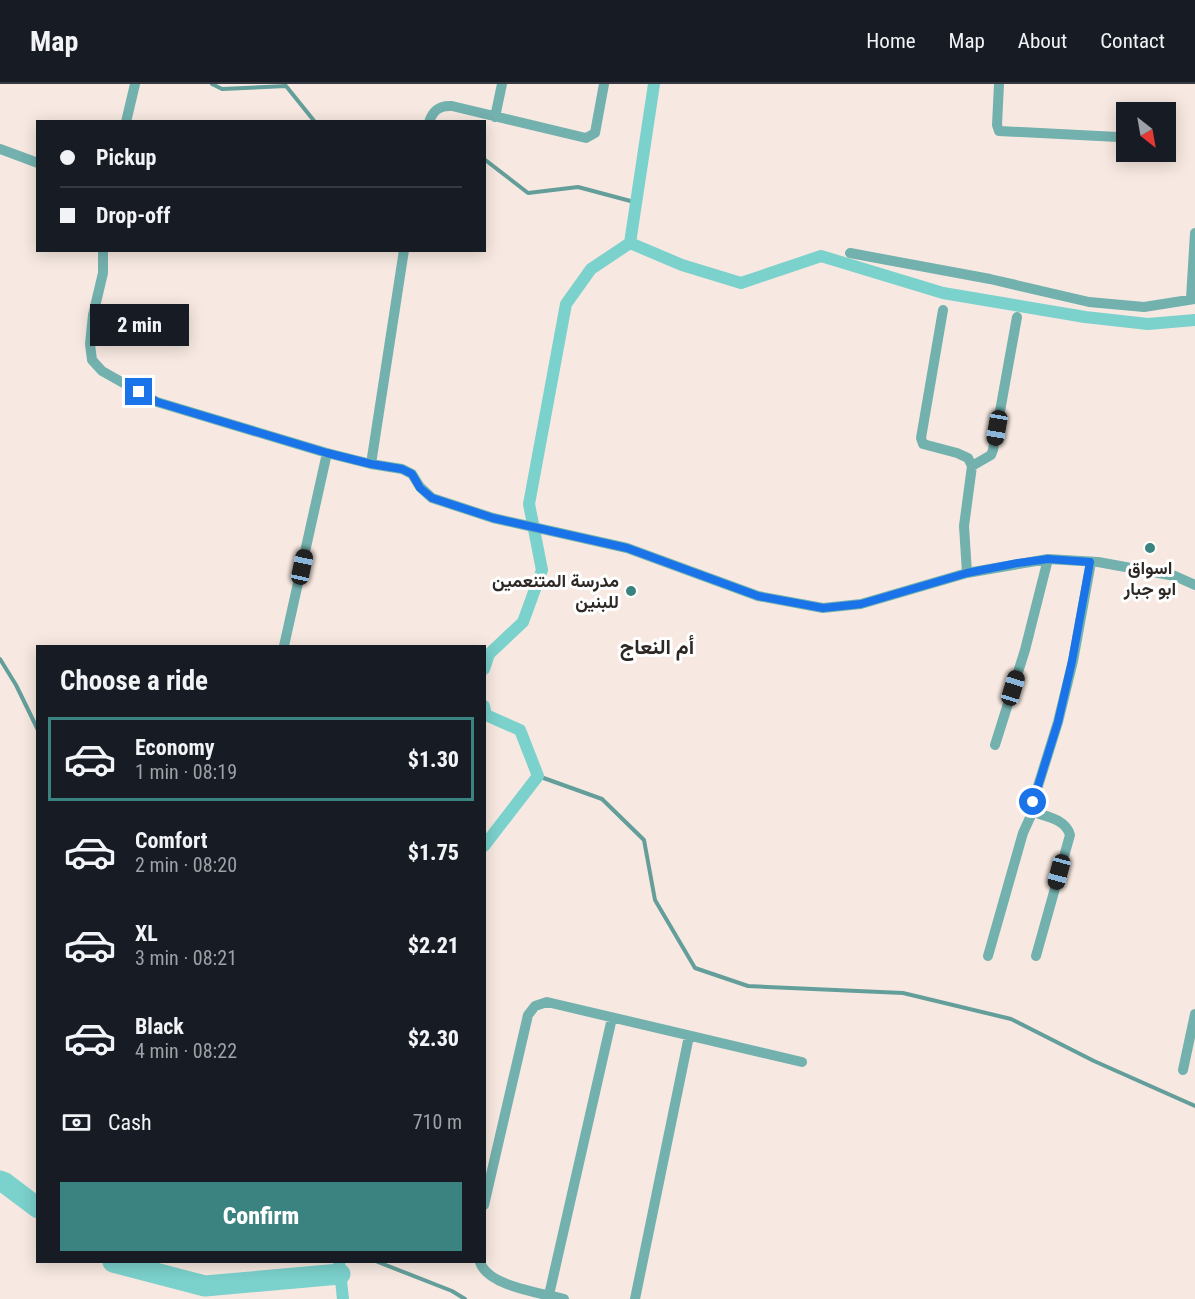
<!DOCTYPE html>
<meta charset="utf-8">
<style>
:root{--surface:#171b24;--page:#242831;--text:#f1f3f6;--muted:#9ea1a6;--line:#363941;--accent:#3b8380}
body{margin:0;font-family:"Roboto Condensed",Vazirmatn,sans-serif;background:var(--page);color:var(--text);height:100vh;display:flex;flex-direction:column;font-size:22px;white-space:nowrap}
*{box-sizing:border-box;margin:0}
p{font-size:20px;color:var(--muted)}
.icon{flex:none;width:33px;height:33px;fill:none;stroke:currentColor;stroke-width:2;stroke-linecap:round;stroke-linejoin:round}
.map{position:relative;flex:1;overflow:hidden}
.details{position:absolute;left:36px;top:561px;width:450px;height:618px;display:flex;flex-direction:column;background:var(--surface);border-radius:0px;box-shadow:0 3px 15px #0003}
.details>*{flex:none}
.banner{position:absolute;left:36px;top:36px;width:450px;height:132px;border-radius:0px;box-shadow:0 3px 15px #0003;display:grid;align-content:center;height:132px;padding:0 24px;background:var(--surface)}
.needle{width:39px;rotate:149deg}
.controls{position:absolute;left:1116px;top:18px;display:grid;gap:12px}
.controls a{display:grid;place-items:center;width:60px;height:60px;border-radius:0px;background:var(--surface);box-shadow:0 3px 15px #0003;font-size:30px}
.end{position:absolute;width:27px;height:27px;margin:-14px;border:8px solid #1a73e8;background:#fff;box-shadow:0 0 0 3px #fff}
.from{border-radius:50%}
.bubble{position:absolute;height:42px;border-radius:0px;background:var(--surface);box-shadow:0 3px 15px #0003;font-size:20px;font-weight:800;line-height:42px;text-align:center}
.car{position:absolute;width:18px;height:36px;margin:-18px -9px;border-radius:8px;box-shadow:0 0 4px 2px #0007;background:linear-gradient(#222 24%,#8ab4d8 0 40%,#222 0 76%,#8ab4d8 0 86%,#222 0)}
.banner b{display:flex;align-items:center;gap:21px;height:57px;font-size:22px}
.banner b+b{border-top:2px solid var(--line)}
.banner i{width:15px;height:15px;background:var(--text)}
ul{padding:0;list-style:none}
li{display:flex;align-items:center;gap:18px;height:84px;margin:0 12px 9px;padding:0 12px;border:3px solid transparent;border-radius:0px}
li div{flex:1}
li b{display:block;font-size:22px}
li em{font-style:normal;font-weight:800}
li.selected{border-color:var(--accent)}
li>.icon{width:54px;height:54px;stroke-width:1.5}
h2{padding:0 24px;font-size:27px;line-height:72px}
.pay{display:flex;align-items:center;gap:15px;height:66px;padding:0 24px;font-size:22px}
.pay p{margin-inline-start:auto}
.action{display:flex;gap:12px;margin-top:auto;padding:12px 24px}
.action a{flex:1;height:69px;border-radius:0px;background:var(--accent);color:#fff;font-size:24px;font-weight:800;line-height:69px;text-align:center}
header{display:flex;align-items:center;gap:36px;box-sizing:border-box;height:84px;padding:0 30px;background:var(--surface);border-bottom:2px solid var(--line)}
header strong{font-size:28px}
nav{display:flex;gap:33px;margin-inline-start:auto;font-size:21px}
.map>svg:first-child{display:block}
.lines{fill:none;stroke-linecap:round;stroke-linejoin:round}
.stream{stroke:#649e9a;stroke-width:4}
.canal{stroke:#7bd1cc;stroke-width:12}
.river{stroke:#7bd1cc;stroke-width:21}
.street{stroke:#73b1ae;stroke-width:10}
.route{stroke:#1a73e8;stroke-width:8}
.poi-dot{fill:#3b8380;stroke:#fff;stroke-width:2}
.labels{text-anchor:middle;stroke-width:6;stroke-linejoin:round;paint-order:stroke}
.poi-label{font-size:18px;font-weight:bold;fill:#2e2825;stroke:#fff}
.quarter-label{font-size:21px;font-weight:bold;fill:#2e2825;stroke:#fff}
</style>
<header>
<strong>Map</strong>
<nav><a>Home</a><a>Map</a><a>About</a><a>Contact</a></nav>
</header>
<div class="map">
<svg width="1195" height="1215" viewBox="0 0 1195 1215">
<rect width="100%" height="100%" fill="#f7e9e1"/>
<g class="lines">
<path class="stream" d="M 212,0 L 222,5 L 286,2 L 315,38
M 484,75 L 528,109 L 578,103 L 638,119
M 0,575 L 16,601 L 38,646
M 538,692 L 602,715 L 644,756 L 655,816 L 695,884 L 748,902 L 903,909 L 1011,935 L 1094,977 L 1195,1022
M 378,1178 L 452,1207 L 465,1215"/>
<path class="canal" d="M 630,159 L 682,181 L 741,199 L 821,172 L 943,209 L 1085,233 L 1148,240 L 1195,236
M 484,585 L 489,570 L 523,538 L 542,486 L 529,420 L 566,220 L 591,185 L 630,159 L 654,0
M 484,622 L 486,631 L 520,646 L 538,692 L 484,762
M 339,1178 L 343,1215"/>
<path class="river" d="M 0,1097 L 5,1099 L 38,1124
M 113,1178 L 205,1202 L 340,1190"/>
<path class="street" d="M 999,0 L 997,41 L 999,47 L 1118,53
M 495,33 L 502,0
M 126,38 L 135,0
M 429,38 C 433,26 440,21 452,22 L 586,54 L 595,49 L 604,0
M 0,65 L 38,79
M 103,166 L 103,189 L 93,231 L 90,260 L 92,276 L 102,287 L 157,318 L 327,369 L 371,380 L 402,385 L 412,390 L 420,403 L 432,414 L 493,434 L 627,464 L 758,512 L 823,524 L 861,520 L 967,489 L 1048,475 L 1098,478 L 1175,492 L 1195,501
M 850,169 L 990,195 L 1089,218 L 1144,223 L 1195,215
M 1191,214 L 1195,149
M 943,226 L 921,354 L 923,360 L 957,369 L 968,374 L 972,382 L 964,442 L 967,489
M 371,380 L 404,166
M 972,382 L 991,371 L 993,366 L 1017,233
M 284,562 L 327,369
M 995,661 L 1025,566 L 1048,475
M 988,872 L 1023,749 L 1033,727
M 1036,872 L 1070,751 C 1066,736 1049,733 1036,729 L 1033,727 L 1033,718 L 1058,638 L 1073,577 L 1091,478
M 1183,986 L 1195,930
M 484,1121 L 528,931 L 535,922 L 547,918 L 802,978
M 480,1178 C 487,1202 541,1209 564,1215
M 549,1211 L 612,934
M 635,1215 L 689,952"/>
</g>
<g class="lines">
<path class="route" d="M 139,308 L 157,318 L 327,369 L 371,380 L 402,385 L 412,390 L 420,404 L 432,414 L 493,434 L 627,464 L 758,512 L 823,524 L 861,520 L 967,489 L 1018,479 L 1048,475 L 1090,478 L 1072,577 L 1058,638 L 1033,718"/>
</g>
<g class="poi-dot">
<circle cx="1150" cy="464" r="6"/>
<circle cx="631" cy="507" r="6"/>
</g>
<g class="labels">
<g class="poi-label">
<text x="1150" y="490">اسواق<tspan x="1150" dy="21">ابو جبار</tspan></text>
<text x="619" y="503" text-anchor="end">مدرسة المتنعمين<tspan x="619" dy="21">للبنين</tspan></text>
</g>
<g class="quarter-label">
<text x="657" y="570">أم النعاج</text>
</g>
</g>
</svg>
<div class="controls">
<a><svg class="needle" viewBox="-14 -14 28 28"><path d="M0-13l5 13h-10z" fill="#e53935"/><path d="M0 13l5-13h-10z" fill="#9ea1a6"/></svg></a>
</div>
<i class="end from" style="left:1033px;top:718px"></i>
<i class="end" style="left:139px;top:308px"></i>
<div class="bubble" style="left:90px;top:220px;width:99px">2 min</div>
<i class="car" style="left:997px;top:344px;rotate:190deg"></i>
<i class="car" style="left:302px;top:483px;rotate:12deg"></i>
<i class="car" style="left:1013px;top:604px;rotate:17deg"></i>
<i class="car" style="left:1059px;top:788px;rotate:195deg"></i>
<div class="banner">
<b><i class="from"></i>Pickup</b>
<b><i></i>Drop-off</b>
</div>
<section class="details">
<h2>Choose a ride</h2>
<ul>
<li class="selected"><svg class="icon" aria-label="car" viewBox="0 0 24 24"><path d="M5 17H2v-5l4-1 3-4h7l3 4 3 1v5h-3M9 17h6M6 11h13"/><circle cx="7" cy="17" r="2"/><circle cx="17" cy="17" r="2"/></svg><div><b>Economy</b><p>1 min · 08:19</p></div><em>$1.30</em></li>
<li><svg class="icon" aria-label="car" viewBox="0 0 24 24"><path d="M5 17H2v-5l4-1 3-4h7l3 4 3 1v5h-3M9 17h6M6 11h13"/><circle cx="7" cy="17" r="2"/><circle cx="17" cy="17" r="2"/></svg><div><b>Comfort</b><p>2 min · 08:20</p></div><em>$1.75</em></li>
<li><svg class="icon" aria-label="car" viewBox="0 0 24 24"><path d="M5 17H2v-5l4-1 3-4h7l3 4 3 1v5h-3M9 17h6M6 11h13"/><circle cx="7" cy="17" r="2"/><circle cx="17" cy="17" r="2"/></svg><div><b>XL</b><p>3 min · 08:21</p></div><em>$2.21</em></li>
<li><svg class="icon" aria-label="car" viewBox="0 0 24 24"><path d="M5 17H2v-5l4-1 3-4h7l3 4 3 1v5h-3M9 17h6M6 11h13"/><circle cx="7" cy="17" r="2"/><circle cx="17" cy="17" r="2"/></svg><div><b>Black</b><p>4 min · 08:22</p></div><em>$2.30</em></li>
</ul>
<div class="pay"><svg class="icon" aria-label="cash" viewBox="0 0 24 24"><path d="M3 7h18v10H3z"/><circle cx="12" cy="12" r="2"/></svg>Cash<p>710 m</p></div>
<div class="action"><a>Confirm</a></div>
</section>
</div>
